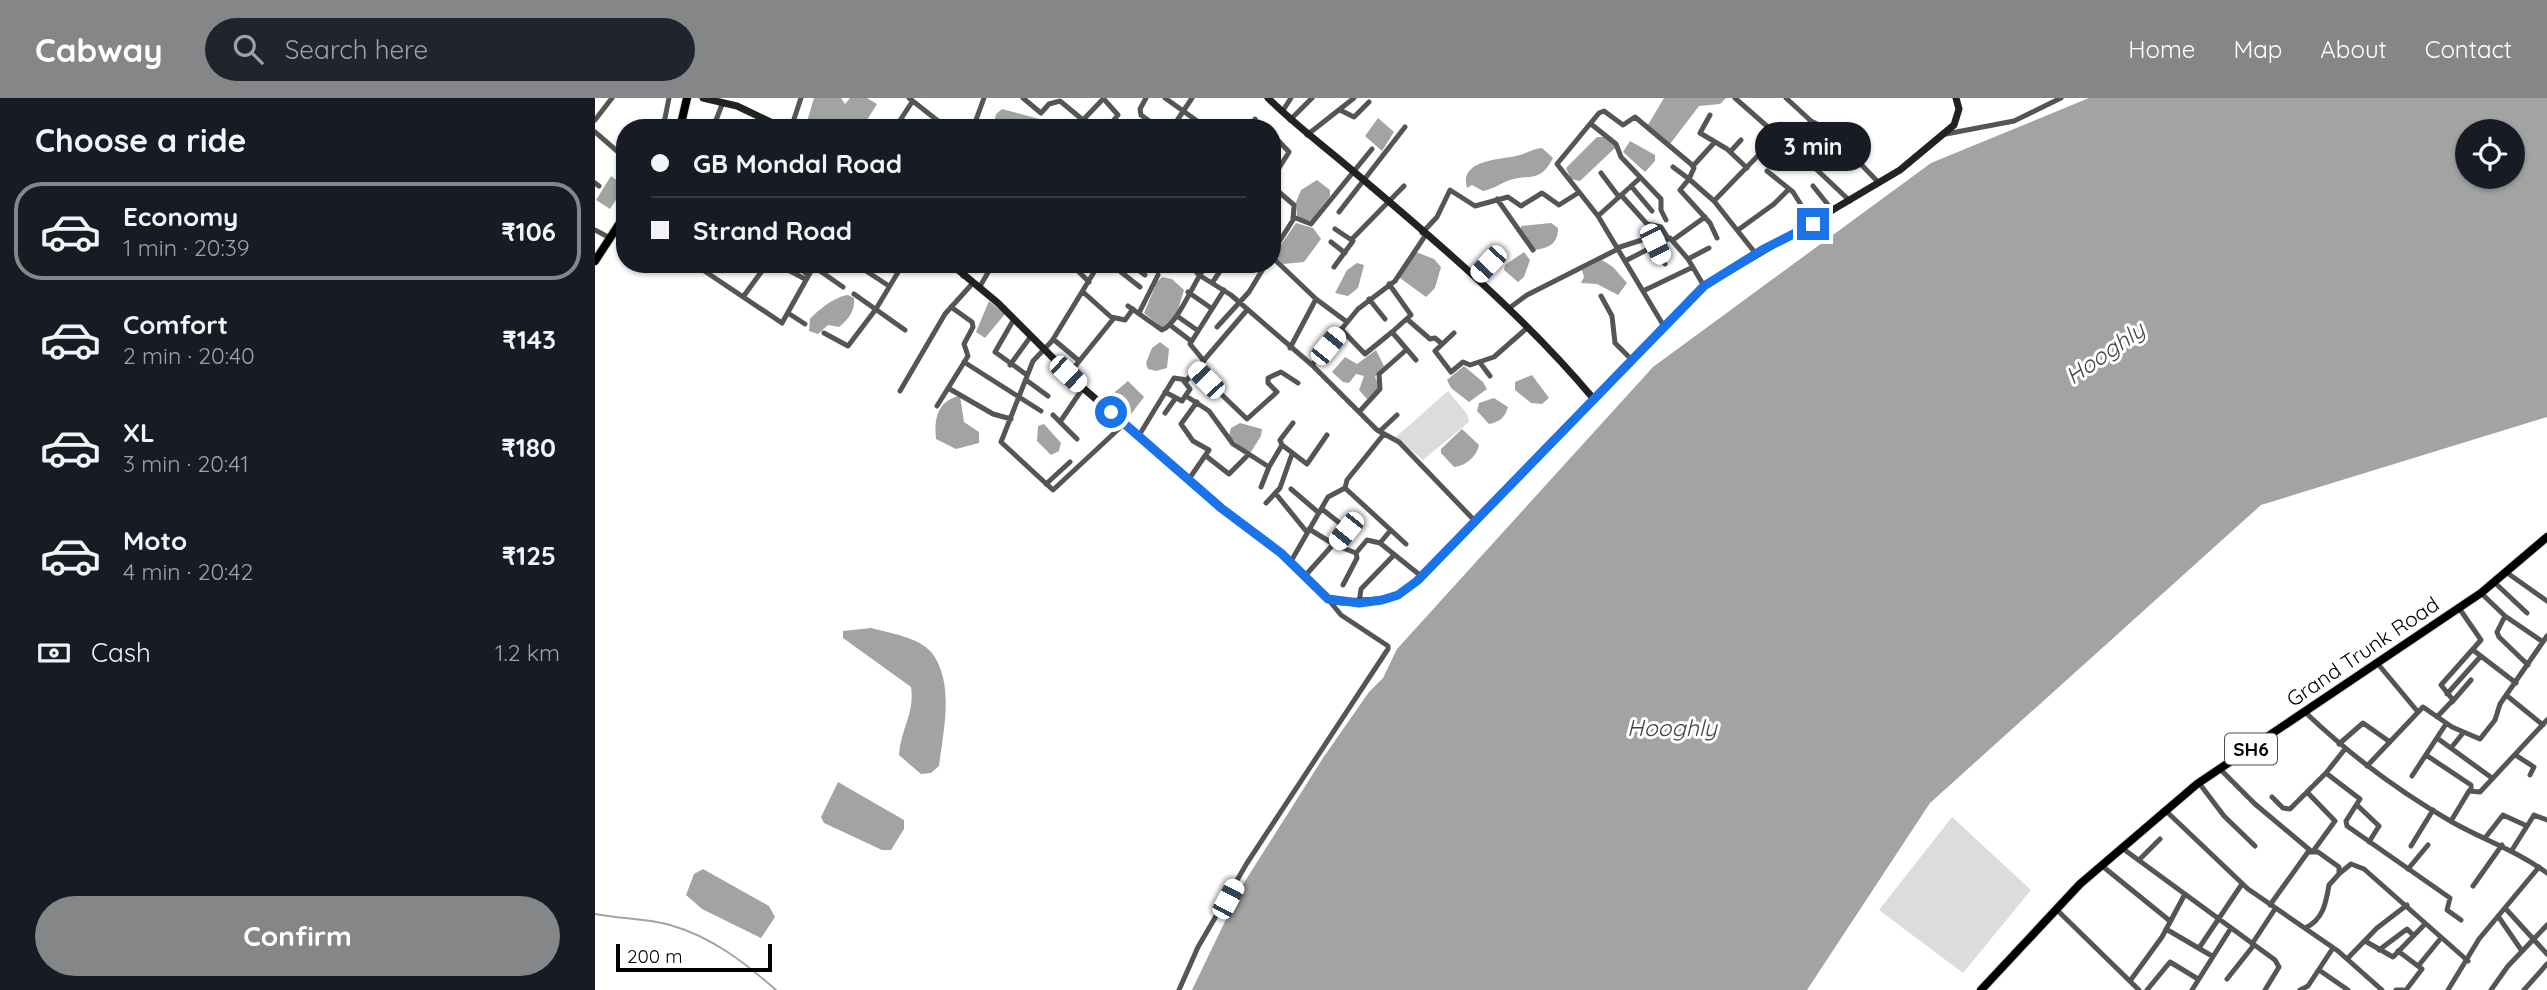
<!DOCTYPE html>
<meta charset="utf-8">
<style>
:root{--surface:#171b24;--page:#20242c;--text:#f1f3f6;--muted:#9ea1a6;--line:#363941;--accent:#858687}
body{margin:0;font-family:Quicksand,sans-serif;background:var(--page);color:var(--text);height:100vh;display:flex;flex-direction:column;font-size:26px;white-space:nowrap}
*{box-sizing:border-box;margin:0}
p{font-size:23px;color:var(--muted)}
.icon{flex:none;width:38px;height:38px;fill:none;stroke:currentColor;stroke-width:2;stroke-linecap:round;stroke-linejoin:round}
.map{position:relative;flex:1;overflow:hidden}
.sheet{display:flex;flex-direction:column;background:var(--surface);width:595px}
.sheet>*{flex:none}
.hud{position:absolute;left:21px;top:21px;width:665px;height:154px;border-radius:28px;box-shadow:0 2px 5px #0004;display:grid;align-content:center;height:154px;padding:0 35px;background:var(--surface)}
.fabs{position:absolute;left:1860px;top:21px;display:grid;gap:14px}
.fabs a{display:grid;place-items:center;width:70px;height:70px;border-radius:50%;background:var(--surface);box-shadow:0 2px 5px #0004;font-size:35px}
.scale{position:absolute;left:21px;bottom:18px;width:156px;box-sizing:border-box;padding-left:7px;border:4px solid #000;border-top:0;font-size:19px;line-height:24px;white-space:nowrap;color:#000;-webkit-text-stroke:5px #fff;paint-order:stroke}
.end{position:absolute;width:32px;height:32px;margin:-16px;border:9px solid #1a73e8;background:#fff;box-shadow:0 0 0 4px #fff}
.from{border-radius:50%}
.bubble{position:absolute;height:49px;border-radius:24px;background:var(--surface);box-shadow:0 2px 5px #0004;font-size:23px;font-weight:700;line-height:49px;text-align:center}
.car{position:absolute;width:21px;height:42px;margin:-21px -10px;border-radius:9px;box-shadow:0 0 5px 2px #0007;background:linear-gradient(#fff 24%,#345 0 40%,#fff 0 76%,#345 0 86%,#fff 0)}
.hud b{display:flex;align-items:center;gap:24px;height:66px;font-size:26px}
.hud b+b{border-top:2px solid var(--line)}
.hud i{width:18px;height:18px;background:var(--text)}
ul{padding:0;list-style:none}
li{display:flex;align-items:center;gap:21px;height:98px;margin:0 14px 10px;padding:0 21px;border:4px solid transparent;border-radius:28px}
li div{flex:1}
li b{display:block;font-size:26px}
li em{font-style:normal;font-weight:700}
li.selected{border-color:var(--accent)}
li>.icon{width:63px;height:63px;stroke-width:1.5}
h2{padding:0 35px;font-size:32px;line-height:84px}
.pay{display:flex;align-items:center;gap:18px;height:77px;padding:0 35px;font-size:26px}
.pay p{margin-inline-start:auto}
.cta{display:flex;gap:14px;margin-top:auto;padding:14px 35px}
.cta a{flex:1;height:80px;border-radius:42px;background:var(--accent);color:#fff;font-size:28px;font-weight:700;line-height:80px;text-align:center}
header{display:flex;align-items:center;gap:42px;box-sizing:border-box;height:98px;padding:0 35px;background:var(--accent);color:#fff}
header strong{font-size:33px}
nav{display:flex;gap:38px;margin-inline-start:auto;font-size:24px}
.search{width:490px;height:63px;background:var(--page);display:flex;align-items:center;gap:18px;box-sizing:border-box;padding:0 24px;border-radius:38px;color:var(--muted);font-size:26px}
main{display:flex;flex:1;min-height:0}
.map>svg:first-child{display:block}
.green{fill:#dcdcdc}
.water{fill:#a3a3a3;fill-rule:evenodd}
.lines{fill:none;stroke-linecap:round;stroke-linejoin:round}
.stream{stroke:#a3a3a3;stroke-width:2}
.primary-casing{stroke:#dbdbdb;stroke-width:10}
.street{stroke:#555;stroke-width:5}
.secondary{stroke:#222;stroke-width:7}
.primary{stroke:#000;stroke-width:8}
.route{stroke:#1a73e8;stroke-width:9}
.labels{text-anchor:middle;stroke-width:6;stroke-linejoin:round;paint-order:stroke}
.shield{fill:#fff;stroke:#4c4c4c;stroke-width:2}
.shield-label{font-size:19px;font-weight:bold;fill:#000}
.street-label{font-size:21px;fill:#000;stroke:#fff}
.water-label{font-size:23px;font-style:italic;fill:#444;stroke:#fff}
</style>
<header>
<strong>Cabway</strong>
<div class="search"><svg class="icon" aria-label="search" viewBox="0 0 24 24"><circle cx="10" cy="10" r="6"/><path d="M15 15l6 6"/></svg>Search here</div>
<nav><a>Home</a><a>Map</a><a>About</a><a>Contact</a></nav>
</header>
<main>
<section class="sheet">
<h2>Choose a ride</h2>
<ul>
<li class="selected"><svg class="icon" aria-label="car" viewBox="0 0 24 24"><path d="M5 17H2v-5l4-1 3-4h7l3 4 3 1v5h-3M9 17h6M6 11h13"/><circle cx="7" cy="17" r="2"/><circle cx="17" cy="17" r="2"/></svg><div><b>Economy</b><p>1 min · 20:39</p></div><em>₹106</em></li>
<li><svg class="icon" aria-label="car" viewBox="0 0 24 24"><path d="M5 17H2v-5l4-1 3-4h7l3 4 3 1v5h-3M9 17h6M6 11h13"/><circle cx="7" cy="17" r="2"/><circle cx="17" cy="17" r="2"/></svg><div><b>Comfort</b><p>2 min · 20:40</p></div><em>₹143</em></li>
<li><svg class="icon" aria-label="car" viewBox="0 0 24 24"><path d="M5 17H2v-5l4-1 3-4h7l3 4 3 1v5h-3M9 17h6M6 11h13"/><circle cx="7" cy="17" r="2"/><circle cx="17" cy="17" r="2"/></svg><div><b>XL</b><p>3 min · 20:41</p></div><em>₹180</em></li>
<li><svg class="icon" aria-label="car" viewBox="0 0 24 24"><path d="M5 17H2v-5l4-1 3-4h7l3 4 3 1v5h-3M9 17h6M6 11h13"/><circle cx="7" cy="17" r="2"/><circle cx="17" cy="17" r="2"/></svg><div><b>Moto</b><p>4 min · 20:42</p></div><em>₹125</em></li>
</ul>
<div class="pay"><svg class="icon" aria-label="cash" viewBox="0 0 24 24"><path d="M3 7h18v10H3z"/><circle cx="12" cy="12" r="2"/></svg>Cash<p>1.2 km</p></div>
<div class="cta"><a>Confirm</a></div>
</section>
<div class="map">
<svg width="1952" height="892" viewBox="0 0 1952 892">
<rect width="100%" height="100%" fill="#fff"/>
<path class="green" d="M 853,293 L 872,316 L 874,324 L 828,362 L 801,339 Z
M 1357,719 L 1436,792 L 1368,875 L 1284,812 Z"/>
<path class="water" d="M 219,0 L 246,0 L 250,6 L 255,0 L 272,0 L 282,6 L 267,30 L 217,30 L 211,27 Z
M 1069,0 L 1131,0 L 1125,6 L 1104,8 L 1075,46 L 1053,27 Z
M 1494,0 L 1952,0 L 1952,319 L 1666,407 L 1335,705 L 1212,892 L 597,892 L 647,788 L 728,660 L 774,594 L 788,580 L 802,551 L 1058,269 L 1336,65 ZM 1872,33 L 1918,33 L 1918,79 L 1872,79 Z
M 407,11 L 444,21 L 456,30 L 398,30 L 401,16 Z
M 783,20 L 799,34 L 787,53 L 770,38 Z
M 1002,39 L 1009,39 L 1021,49 L 985,83 L 976,81 L 971,70 Z
M 1231,39 L 1239,41 L 1243,47 L 1234,68 L 1228,70 C 1210,60 1218,49 1231,39 Z
M 1035,43 L 1060,57 L 1060,63 L 1050,74 L 1028,54 Z
M 947,50 L 958,60 C 945,85 936,76 915,82 C 906,85 899,91 888,93 L 877,87 L 872,90 C 863,60 909,62 925,57 C 933,54 939,51 947,50 Z
M 16,78 L 30,88 L 15,111 L 1,102 Z
M 722,82 L 735,92 L 735,98 L 716,123 L 702,119 L 701,104 L 706,92 Z
M 701,125 L 718,130 L 726,141 L 709,164 L 688,166 L 679,157 Z
M 956,125 L 963,130 C 963,145 955,150 940,152 L 926,134 L 926,128 Z
M 821,154 L 839,161 L 846,169 L 840,190 L 831,199 L 805,180 Z
M 929,154 L 935,162 L 929,179 L 923,184 L 909,172 L 910,167 Z
M 1007,162 L 1018,169 L 1032,185 L 1023,197 L 1002,186 L 986,185 L 989,179 L 987,172 Z
M 762,165 L 769,167 L 763,190 L 753,198 L 740,195 L 752,172 Z
M 567,179 L 577,181 L 589,192 L 582,215 L 569,231 L 549,215 L 562,184 Z
M 253,197 L 259,200 C 260,213 254,221 244,229 L 233,227 L 223,236 L 214,233 L 215,221 C 223,212 241,198 253,197 Z
M 394,203 L 410,216 L 390,240 L 381,234 Z
M 565,244 L 574,251 L 572,270 L 561,273 L 553,271 L 551,265 L 557,250 Z
M 781,252 L 789,268 L 780,279 L 785,289 L 772,301 L 764,292 L 769,278 L 761,276 L 754,285 L 748,284 L 737,274 L 750,259 L 762,266 Z
M 869,268 L 888,284 L 892,291 L 874,304 L 856,290 L 852,282 Z
M 937,277 L 954,300 L 947,306 L 936,305 L 920,292 L 920,284 Z
M 533,283 L 549,299 L 533,320 L 527,318 L 515,303 L 520,294 Z
M 365,298 L 369,324 L 384,334 L 384,345 L 361,351 L 341,341 C 339,322 342,302 365,298 Z
M 899,300 L 913,309 C 910,320 904,324 894,326 L 882,313 L 884,305 Z
M 645,325 L 667,331 L 666,338 L 654,357 L 634,338 L 636,330 Z
M 449,326 L 466,345 L 464,353 L 456,357 L 442,343 L 443,328 Z
M 867,331 L 884,347 C 882,358 871,368 859,369 L 846,355 L 846,351 Z
M 276,530 C 294,535 324,539 337,555 C 360,586 348,634 344,668 L 336,675 L 326,676 L 304,657 C 306,630 320,615 316,589 L 248,540 L 248,533 Z
M 243,684 L 309,722 L 309,731 L 296,752 L 287,752 L 229,725 L 226,719 Z
M 108,771 L 174,808 L 180,819 L 166,840 L 107,811 L 91,797 L 99,776 Z"/>
<g class="lines">
<path class="stream" d="M 0,816 C 25,821 51,820 75,827 C 117,839 149,864 181,892"/>
<defs>
<path id="primary" d="M 85,30 L 92,0
M 0,163 L 30,117
M 1386,892 L 1485,786 L 1602,686 L 1886,495 L 1952,439"/>
</defs>
<use href="#primary" class="primary-casing"/>
<path class="street" d="M 314,0 L 352,30
M 428,0 L 446,15 L 454,6 L 465,3 L 488,22
M 508,0 L 523,17 L 512,30
M 551,0 L 545,11 L 546,17 L 564,30
M 570,0 L 612,30
M 1140,0 L 1182,37
M 1191,0 L 1216,23 L 1232,31 L 1284,85
M 745,12 L 759,19 L 774,4
M 687,14 L 696,0
M 1115,17 L 1105,35 L 1132,51 L 1152,70
M 306,21 L 317,30
M 0,22 L 17,0
M 695,22 L 717,0
M 996,26 L 1021,46 L 1026,59 L 1066,101 L 1066,112 L 1071,122
M 72,30 L 69,25 L 74,0
M 118,30 L 128,4
M 196,30 L 206,0
M 300,30 L 317,4
M 378,30 L 389,0
M 487,30 L 488,22 L 509,0
M 577,30 L 597,0
M 655,30 L 660,21
M 0,34 L 30,60
M 1351,36 L 1419,23 L 1466,0
M 712,37 L 759,0
M 1197,46 L 1216,23
M 1171,47 L 1195,67
M 1135,54 L 1146,42
M 1098,68 L 1119,45
M 1078,69 L 1094,81 L 1085,92 L 1115,125 L 1122,140
M 677,71 L 684,70 L 694,54 L 678,37
M 1172,73 L 1198,94 L 1218,126
M 1006,75 L 1024,99
M 0,85 L 4,88
M 677,88 L 699,107 L 698,122 L 677,155
M 1036,88 L 1057,113
M 1218,88 L 1238,113
M 1026,97 L 1052,126 L 1066,129 L 1073,140
M 902,101 L 938,152
M 1119,103 L 1184,36 L 1255,103
M 677,104 L 684,94
M 744,114 L 810,29
M 1003,118 L 1045,80
M 698,119 L 716,126 L 777,51
M 0,132 L 15,140
M 1143,132 L 1179,106 L 1192,93
M 827,135 L 842,119 L 855,92 L 880,108 L 913,99 L 926,108 L 947,95 L 964,107 L 983,95
M 757,141 L 809,88
M 1078,142 L 1110,119
M 736,144 L 750,155
M 1022,150 L 1053,140 L 1059,143 L 1070,166
M 677,159 L 721,201 L 752,224
M 1093,161 L 1114,150
M 1030,163 L 1075,140 L 1093,161 L 1109,188
M 107,166 L 108,172 L 187,225 L 220,166
M 138,166 L 144,170
M 182,166 L 210,181
M 200,166 L 212,176
M 267,166 L 268,171 L 294,188
M 476,166 L 494,184
M 504,166 L 457,243 L 438,263 L 406,344 L 458,392 L 529,326
M 527,166 L 526,174 L 545,189
M 535,166 L 550,177
M 594,166 L 604,177 L 636,197 L 717,267 L 782,332 L 804,344 L 879,422
M 218,168 L 248,189
M 441,169 L 442,166
M 739,169 L 758,143 L 740,131
M 368,178 L 376,166
M 880,180 L 906,153
M 617,185 L 630,166
M 794,186 L 816,217 L 797,234 L 821,262
M 384,190 L 398,166
M 1048,193 L 1098,169
M 488,194 L 516,219 L 530,222 L 538,211
M 593,194 L 616,210
M 259,196 L 310,232
M 1006,198 L 1017,218 L 1020,245 L 1037,262
M 148,199 L 172,166
M 774,201 L 790,221
M 533,208 L 567,232 C 583,226 599,183 612,166
M 913,211 L 932,197 L 1023,151
M 193,215 L 210,226
M 544,215 L 563,177
M 582,218 L 602,232
M 419,221 L 400,254 L 432,277
M 812,221 L 835,241 L 840,240 L 846,245
M 575,227 L 596,243
M 622,229 L 654,194 L 671,166
M 1070,230 L 1003,118 L 962,66 L 1004,15 L 1009,13 L 1028,27 L 1040,19 L 1096,66 L 1099,70 L 1094,81 L 1119,103 L 1161,156
M 746,231 L 770,256 L 797,234
M 229,235 L 253,248 L 281,211 L 308,166
M 859,235 L 840,253 L 856,274 L 868,264 L 875,267 L 899,259 L 932,230
M 458,241 L 483,262
M 695,250 L 721,201
M 609,263 L 595,246 L 629,192
M 369,264 L 446,313
M 886,266 L 895,278
M 415,267 L 436,238
M 717,267 L 763,211 L 800,183 L 830,138
M 601,272 L 652,321 L 682,294 L 673,285 L 673,280 L 686,274 L 703,285
M 473,277 L 519,220
M 431,282 L 453,298
M 353,290 L 398,316 L 416,321
M 305,293 L 350,216 L 377,186
M 570,294 L 587,303 L 595,291 L 588,282
M 591,298 L 614,313 L 638,346 L 674,369 L 666,389
M 342,308 L 373,258 L 369,246 L 378,229 L 377,224 L 356,209
M 764,314 L 785,291 L 784,276 L 810,253
M 570,315 L 580,301
M 458,317 L 482,341
M 465,324 L 488,290
M 785,333 L 802,317
M 789,336 L 752,382 L 750,390 L 811,446
M 543,339 L 579,280 L 592,282 L 652,212
M 687,347 L 685,342 L 698,325
M 611,358 L 634,376 L 652,358
M 674,369 L 687,347 L 712,366 L 732,337
M 594,381 L 614,352 L 598,343 L 586,326 L 602,304
M 451,386 L 475,364
M 696,391 L 724,415
M 681,396 L 711,433
M 671,405 L 685,390 L 697,356
M 714,431 L 740,447 L 761,455 L 772,442 L 785,445
M 795,433 L 785,445 L 826,478
M 695,465 L 733,399 L 750,390
M 1911,474 L 1952,503
M 709,479 L 752,431 L 727,411
M 1899,484 L 1932,515
M 748,487 L 762,460 L 761,455
M 1886,495 L 1910,518 L 1902,534 L 1904,539 L 1933,567
M 764,505 L 766,491 L 798,458
M 1910,518 L 1948,544
M 1878,552 L 1921,585
M 1783,566 L 1823,614
M 1852,596 L 1886,558
M 1911,597 L 1948,627
M 1857,604 L 1876,582
M 1711,615 C 1755,657 1805,694 1857,724 C 1889,742 1922,753 1952,775
M 1842,619 L 1858,602 L 1846,587 L 1886,542 L 1864,510
M 1842,640 L 1897,680
M 1744,646 L 1768,625 L 1795,644
M 1856,650 L 1868,635
M 1750,651 L 1731,675 L 1765,701 L 1751,723 L 1752,728 L 1855,800 L 1852,812 L 1866,822
M 1831,657 L 1876,687 L 1876,692
M 1922,658 L 1939,669 L 1935,677
M 1772,668 L 1828,609 L 1857,629 L 1885,641 L 1900,622 L 1905,606 L 1952,538
M 1625,671 L 1660,706 L 1716,753
M 1817,678 L 1851,626
M 1604,685 L 1629,718 L 1660,748
M 1712,694 L 1740,723 L 1719,752
M 1677,699 L 1688,710 L 1695,711 L 1731,675
M 1763,708 L 1784,728 L 1774,744
M 1571,713 L 1653,791 L 1743,853 L 1787,892
M 1856,723 L 1874,693 L 1885,694 L 1952,622
M 1890,740 L 1908,717 L 1932,728
M 1816,748 L 1838,712
M 1527,750 L 1680,862 L 1684,869 L 1670,892
M 1917,752 L 1939,717 L 1952,722
M 1544,762 L 1565,741
M 1506,767 L 1575,823
M 1813,771 L 1833,747
M 1745,775 L 1756,766 L 1769,771 L 1873,863
M 1878,788 L 1907,747
M 1675,807 L 1713,754 L 1723,754 L 1744,769 L 1744,776 L 1734,787 C 1731,805 1728,822 1710,830
M 1910,810 L 1952,856
M 1462,812 L 1544,892
M 1903,818 L 1927,853
M 1571,831 L 1617,858
M 1770,843 L 1798,859 L 1829,827
M 1657,846 L 1680,811
M 1604,850 L 1647,786
M 1784,852 L 1812,831 L 1818,837
M 1803,853 L 1827,871 L 1811,892
M 1752,861 L 1782,830 L 1812,807
M 1824,867 L 1846,840
M 1724,872 L 1753,892
M 1632,881 L 1659,847
M 1535,883 L 1567,839 L 1590,796
M 584,892 L 603,849 L 652,765 L 793,551 L 793,548 L 746,517 L 733,501
M 1552,892 L 1575,864 L 1603,881
M 1597,892 L 1636,830
M 1705,892 L 1713,888 L 1738,850
M 1801,892 L 1808,892
M 1853,892 L 1884,841 L 1944,769
M 1896,892 L 1913,868 L 1952,827
M 1929,892 L 1952,866"/>
<path class="secondary" d="M 108,0 L 142,8 L 188,30
M 673,0 C 700,27 729,48 758,73 C 840,142 928,217 997,299
M 356,166 L 403,205 L 488,290 L 627,410 L 686,455 L 733,501 L 746,504 L 787,502 L 803,497 L 822,483 L 1109,188 L 1305,72 L 1359,27 L 1364,11 L 1361,0"/>
<use href="#primary" class="primary"/>
</g>
<g class="lines">
<path class="route" d="M 516,314 L 626,410 L 686,455 L 733,501 L 764,505 L 787,502 L 803,497 L 822,483 L 1109,188 L 1167,152 L 1218,126"/>
</g>
<g class="labels">
<rect class="shield" x="1630" y="635.5" width="52" height="31" rx="5"/>
<g class="shield-label">
<text x="1656" y="658">SH6</text>
</g>
<g class="street-label">
<text transform="translate(1768 554) rotate(-34)" y="7">Grand Trunk Road</text>
</g>
<g class="water-label">
<text transform="translate(1510 255) rotate(-35)" y="8">Hooghly</text>
<text x="1077" y="638">Hooghly</text>
</g>
</g>
</svg>
<div class="fabs">
<a><svg class="icon" aria-label="locate" viewBox="0 0 24 24"><circle cx="12" cy="12" r="6"/><path d="M12 2v4M12 18v4M2 12h4M18 12h4"/></svg></a>
</div>
<div class="scale">200 m</div>
<i class="end from" style="left:516px;top:314px"></i>
<i class="end" style="left:1218px;top:126px"></i>
<div class="bubble" style="left:1160px;top:24px;width:116px">3 min</div>
<i class="car" style="left:1060px;top:146px;rotate:154deg"></i>
<i class="car" style="left:893px;top:166px;rotate:223deg"></i>
<i class="car" style="left:733px;top:248px;rotate:39deg"></i>
<i class="car" style="left:473px;top:276px;rotate:133deg"></i>
<i class="car" style="left:611px;top:282px;rotate:316deg"></i>
<i class="car" style="left:751px;top:433px;rotate:219deg"></i>
<i class="car" style="left:633px;top:801px;rotate:28deg"></i>
<div class="hud">
<b><i class="from"></i>GB Mondal Road</b>
<b><i></i>Strand Road</b>
</div>
</div>
</main>
